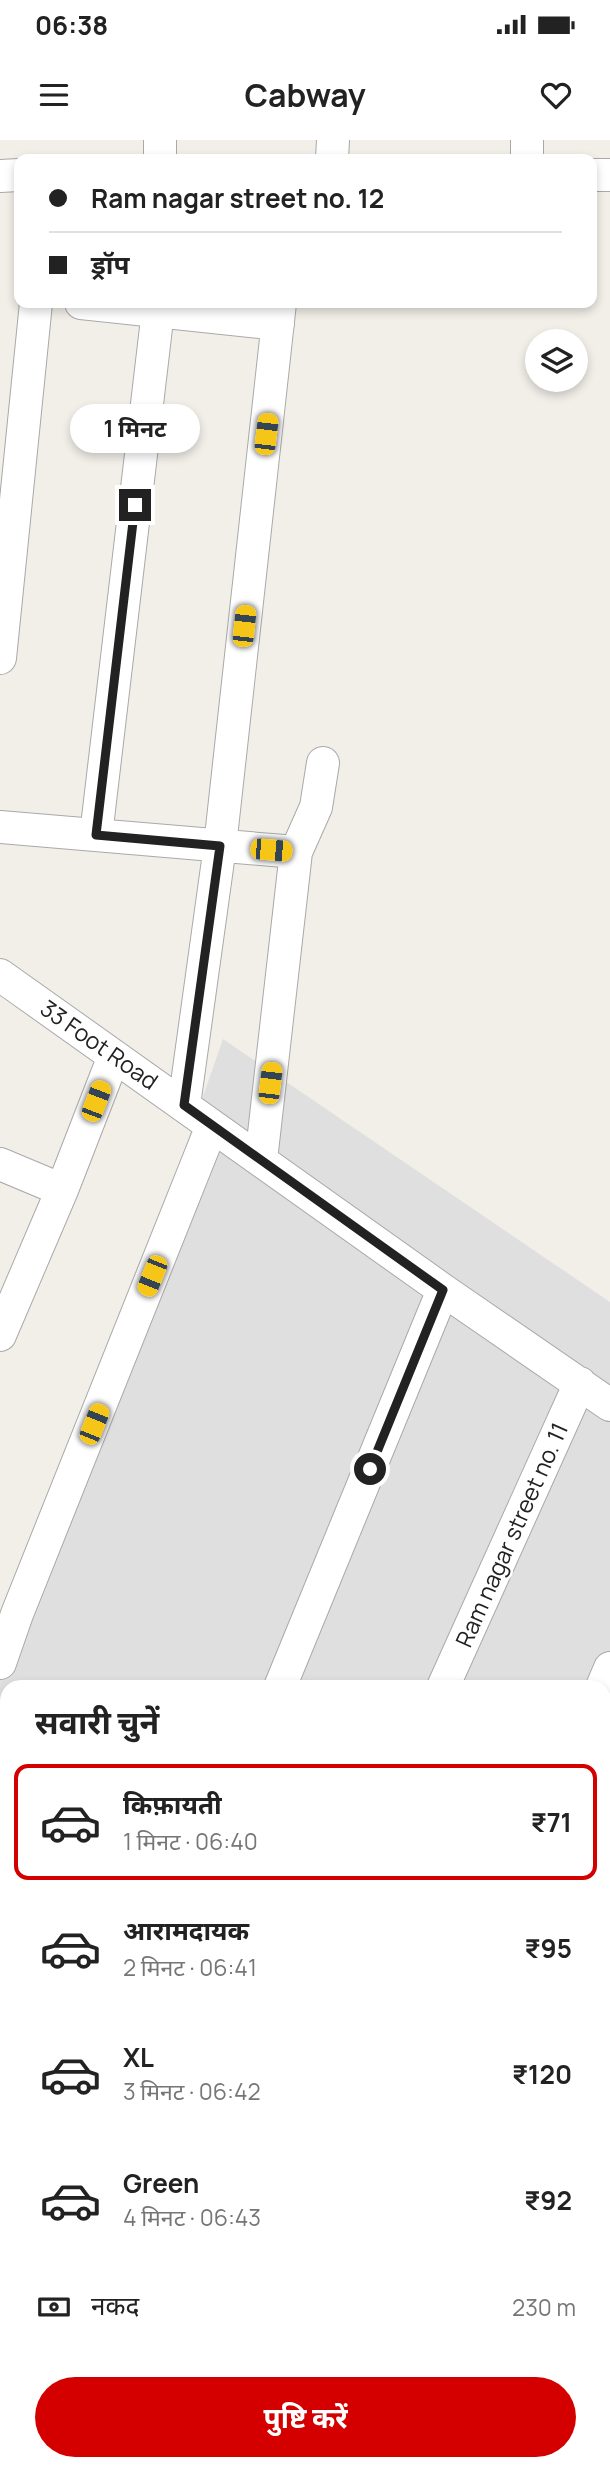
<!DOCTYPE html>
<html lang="hi">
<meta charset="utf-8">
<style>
:root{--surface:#fff;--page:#f2f2f2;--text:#222;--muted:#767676;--line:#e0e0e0;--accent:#d40000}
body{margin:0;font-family:Manrope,"Noto Sans Devanagari",sans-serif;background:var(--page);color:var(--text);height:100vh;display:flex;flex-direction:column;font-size:26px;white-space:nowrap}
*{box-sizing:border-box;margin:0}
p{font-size:23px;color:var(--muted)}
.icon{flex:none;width:38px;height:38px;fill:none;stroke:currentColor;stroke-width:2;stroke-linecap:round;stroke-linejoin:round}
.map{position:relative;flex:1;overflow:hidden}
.side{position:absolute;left:0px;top:1540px;width:611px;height:791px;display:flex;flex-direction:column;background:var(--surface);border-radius:21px 21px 0 0;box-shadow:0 4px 10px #0003}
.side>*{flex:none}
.hud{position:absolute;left:14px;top:14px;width:583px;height:154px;border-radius:14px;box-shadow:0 4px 10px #0003;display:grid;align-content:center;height:154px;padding:0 35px;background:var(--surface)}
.tools{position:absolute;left:525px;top:189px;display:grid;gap:14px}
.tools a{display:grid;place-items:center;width:63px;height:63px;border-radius:50%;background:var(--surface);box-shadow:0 4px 10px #0003;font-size:35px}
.end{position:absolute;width:32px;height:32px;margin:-16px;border:9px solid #222;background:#fff;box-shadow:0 0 0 4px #fff}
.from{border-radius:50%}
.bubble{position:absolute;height:49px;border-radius:24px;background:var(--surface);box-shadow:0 4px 10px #0003;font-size:23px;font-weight:700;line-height:49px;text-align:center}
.car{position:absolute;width:21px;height:42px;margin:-21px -10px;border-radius:9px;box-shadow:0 0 5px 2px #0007;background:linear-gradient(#f5c518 24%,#345 0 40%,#f5c518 0 76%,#345 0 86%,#f5c518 0)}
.hud b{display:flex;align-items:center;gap:24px;height:66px;font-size:26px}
.hud b+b{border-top:2px solid var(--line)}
.hud i{width:18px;height:18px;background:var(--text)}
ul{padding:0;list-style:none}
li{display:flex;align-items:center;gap:21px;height:116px;margin:0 14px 10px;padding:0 21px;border:4px solid transparent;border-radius:14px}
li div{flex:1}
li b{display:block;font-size:26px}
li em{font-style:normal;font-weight:700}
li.current{border-color:var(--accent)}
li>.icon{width:63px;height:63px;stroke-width:1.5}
h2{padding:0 35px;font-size:32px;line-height:84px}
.pay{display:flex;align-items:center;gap:18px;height:77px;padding:0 35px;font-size:26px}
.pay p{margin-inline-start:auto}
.action{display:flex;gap:14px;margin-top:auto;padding:14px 35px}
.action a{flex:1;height:80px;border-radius:42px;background:var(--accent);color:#fff;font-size:28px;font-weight:700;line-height:80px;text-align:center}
.status{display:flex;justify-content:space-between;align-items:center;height:49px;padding:0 35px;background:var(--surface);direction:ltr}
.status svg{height:19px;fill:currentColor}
header{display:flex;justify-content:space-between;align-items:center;height:91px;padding:0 35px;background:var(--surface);font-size:32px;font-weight:700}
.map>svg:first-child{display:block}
.residential{fill:#e0dfdf;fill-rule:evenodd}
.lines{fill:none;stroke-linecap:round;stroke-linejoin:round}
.minor-casing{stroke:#a9a9a9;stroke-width:34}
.minor{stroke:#fff;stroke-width:32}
.route{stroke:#222;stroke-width:9}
.labels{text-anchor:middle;stroke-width:5;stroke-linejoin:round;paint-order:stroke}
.street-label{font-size:23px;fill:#222;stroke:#fff}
</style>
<div class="status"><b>06:38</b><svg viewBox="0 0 49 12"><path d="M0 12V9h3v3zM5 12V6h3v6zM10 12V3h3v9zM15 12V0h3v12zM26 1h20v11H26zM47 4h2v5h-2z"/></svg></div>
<header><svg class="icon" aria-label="menu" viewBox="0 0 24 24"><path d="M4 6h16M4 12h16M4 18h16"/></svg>Cabway<svg class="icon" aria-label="heart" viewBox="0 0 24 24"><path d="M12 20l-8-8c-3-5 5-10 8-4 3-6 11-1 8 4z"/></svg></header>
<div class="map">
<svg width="610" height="2331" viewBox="0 0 610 2331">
<rect width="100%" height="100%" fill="#f2efe9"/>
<path class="residential" d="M 223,899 L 610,1162 L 610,2331 L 0,2331 L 0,1539 ZM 7,1547 L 604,1547 L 604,2324 L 7,2324 Z"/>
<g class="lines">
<defs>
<path id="minor" d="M 160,0 L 160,19
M 527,0 L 527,19
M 332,19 L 333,0
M 592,35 L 610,35
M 0,36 L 19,35
M 81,163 L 278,184
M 0,518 L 36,163
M 0,687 L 296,712
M 96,695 L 158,171
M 0,835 L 443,1150 L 610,1265
M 184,965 L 220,706 L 280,163
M 261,1020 L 296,712 L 316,667 L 323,623
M 0,1024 L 62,1050
M 0,1195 L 62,1050 L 114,916
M 0,1523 L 17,1474 L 212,986
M 280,1547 L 443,1150
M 443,1547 L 580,1243
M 602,1547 L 610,1528
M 0,1857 L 7,1842
M 604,1887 L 610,1874
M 0,1955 L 7,1958
M 0,2156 L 7,2141
M 604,2199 L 610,2185
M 76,2331 L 79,2324
M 234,2331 L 237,2324
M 395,2331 L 398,2324
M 543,2331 L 546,2324"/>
</defs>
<use href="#minor" class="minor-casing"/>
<use href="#minor" class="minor"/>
</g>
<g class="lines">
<path class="route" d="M 135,365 L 96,695 L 220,706 L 184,965 L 443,1150 L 370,1329"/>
</g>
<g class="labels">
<g class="street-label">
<text transform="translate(99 905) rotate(35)" y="8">33 Foot Road</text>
<text transform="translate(512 1395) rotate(-66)" y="8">Ram nagar street no. 11</text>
</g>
</g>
</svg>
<div class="tools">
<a><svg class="icon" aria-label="layers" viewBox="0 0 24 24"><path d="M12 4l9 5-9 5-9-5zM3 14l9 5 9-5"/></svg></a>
</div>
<i class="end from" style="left:370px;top:1329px"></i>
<i class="end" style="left:135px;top:365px"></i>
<div class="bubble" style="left:70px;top:264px;width:130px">1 मिनट</div>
<i class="car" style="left:266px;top:294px;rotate:7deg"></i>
<i class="car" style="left:244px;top:486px;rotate:6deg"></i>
<i class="car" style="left:271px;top:710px;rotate:95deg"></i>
<i class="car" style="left:270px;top:943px;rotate:7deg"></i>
<i class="car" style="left:96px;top:961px;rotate:21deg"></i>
<i class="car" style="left:152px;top:1136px;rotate:202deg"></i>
<i class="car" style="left:94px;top:1284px;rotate:22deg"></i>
<div class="hud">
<b><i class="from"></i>Ram nagar street no. 12</b>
<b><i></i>ड्रॉप</b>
</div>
<section class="side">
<h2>सवारी चुनें</h2>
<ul>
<li class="current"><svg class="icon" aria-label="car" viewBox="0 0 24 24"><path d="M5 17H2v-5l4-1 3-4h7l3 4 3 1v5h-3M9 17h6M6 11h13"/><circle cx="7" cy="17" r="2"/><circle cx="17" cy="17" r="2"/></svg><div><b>किफ़ायती</b><p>1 मिनट · 06:40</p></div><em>₹71</em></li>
<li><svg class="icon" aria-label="car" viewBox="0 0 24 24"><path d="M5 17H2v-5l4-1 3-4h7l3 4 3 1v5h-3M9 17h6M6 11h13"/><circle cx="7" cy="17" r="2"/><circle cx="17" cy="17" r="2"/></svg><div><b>आरामदायक</b><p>2 मिनट · 06:41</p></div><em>₹95</em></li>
<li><svg class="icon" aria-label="car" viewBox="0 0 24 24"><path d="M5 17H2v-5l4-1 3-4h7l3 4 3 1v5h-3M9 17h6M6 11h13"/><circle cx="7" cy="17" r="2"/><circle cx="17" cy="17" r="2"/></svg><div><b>XL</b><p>3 मिनट · 06:42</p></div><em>₹120</em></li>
<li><svg class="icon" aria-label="car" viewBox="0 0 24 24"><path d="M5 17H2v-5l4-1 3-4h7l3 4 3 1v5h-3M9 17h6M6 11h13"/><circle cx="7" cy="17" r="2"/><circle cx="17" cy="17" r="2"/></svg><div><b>Green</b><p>4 मिनट · 06:43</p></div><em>₹92</em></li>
</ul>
<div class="pay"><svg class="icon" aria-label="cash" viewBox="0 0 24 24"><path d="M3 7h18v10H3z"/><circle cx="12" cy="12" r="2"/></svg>नकद<p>230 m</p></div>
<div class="action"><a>पुष्टि करें</a></div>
</section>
</div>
